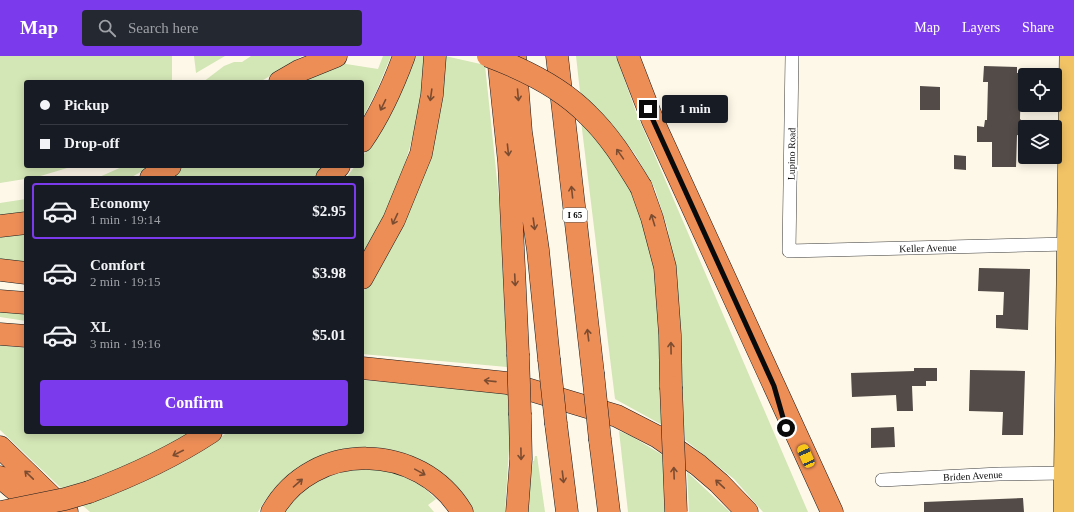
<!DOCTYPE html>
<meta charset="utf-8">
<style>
:root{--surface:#171b24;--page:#242831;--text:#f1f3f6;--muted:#9ea1a6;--line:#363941;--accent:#7c3aed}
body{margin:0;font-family:Georgia,serif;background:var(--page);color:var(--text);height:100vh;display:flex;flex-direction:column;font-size:15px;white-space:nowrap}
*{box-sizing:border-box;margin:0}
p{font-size:13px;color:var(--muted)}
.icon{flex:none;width:22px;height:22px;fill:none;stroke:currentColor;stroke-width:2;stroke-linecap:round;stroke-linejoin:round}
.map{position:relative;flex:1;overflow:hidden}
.drawer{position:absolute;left:24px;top:120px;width:340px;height:258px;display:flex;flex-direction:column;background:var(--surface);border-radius:4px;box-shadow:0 2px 10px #0003}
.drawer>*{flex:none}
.banner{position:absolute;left:24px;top:24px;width:340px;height:88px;border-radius:4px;box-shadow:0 2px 10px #0003;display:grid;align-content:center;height:88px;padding:0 16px;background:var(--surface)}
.buttons{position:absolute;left:1018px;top:12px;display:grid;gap:8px}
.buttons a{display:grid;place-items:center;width:44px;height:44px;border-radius:4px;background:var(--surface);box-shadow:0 2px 10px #0003;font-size:20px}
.end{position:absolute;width:18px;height:18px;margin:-9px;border:5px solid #0a0a0a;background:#fff;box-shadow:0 0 0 2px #fff}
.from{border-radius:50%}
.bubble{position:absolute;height:28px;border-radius:4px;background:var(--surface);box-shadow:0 2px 10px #0003;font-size:13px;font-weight:600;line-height:28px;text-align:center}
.car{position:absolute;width:12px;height:24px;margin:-12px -6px;border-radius:5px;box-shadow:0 0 3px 1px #0007;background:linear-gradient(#f5c518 24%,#345 0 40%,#f5c518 0 76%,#345 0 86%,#f5c518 0)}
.banner b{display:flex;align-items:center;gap:14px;height:38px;font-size:15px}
.banner b+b{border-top:1px solid var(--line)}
.banner i{width:10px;height:10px;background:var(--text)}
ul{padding:7px 0 0;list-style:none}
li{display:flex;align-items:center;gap:12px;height:56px;margin:0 8px 6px;padding:0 8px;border:2px solid transparent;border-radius:4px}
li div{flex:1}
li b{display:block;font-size:15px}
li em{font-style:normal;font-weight:600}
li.on{border-color:var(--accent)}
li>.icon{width:36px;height:36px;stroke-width:1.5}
.action{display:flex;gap:8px;margin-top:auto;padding:8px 16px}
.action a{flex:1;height:46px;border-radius:4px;background:var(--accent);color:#fff;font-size:16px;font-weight:600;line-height:46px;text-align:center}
header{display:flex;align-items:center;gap:24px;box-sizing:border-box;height:56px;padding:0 20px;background:var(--accent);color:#fff}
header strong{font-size:19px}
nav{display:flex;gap:22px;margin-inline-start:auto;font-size:14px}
.search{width:280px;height:36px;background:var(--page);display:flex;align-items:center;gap:10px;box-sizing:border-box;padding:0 14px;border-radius:4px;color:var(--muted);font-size:15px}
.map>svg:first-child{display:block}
.green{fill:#d3e6b5}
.building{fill:#524b47}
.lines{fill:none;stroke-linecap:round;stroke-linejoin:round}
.minor-casing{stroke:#3d3d3d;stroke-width:14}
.primary-casing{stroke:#1b1b1b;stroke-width:22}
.motorway-casing{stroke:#1b1b1b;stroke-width:23}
.minor{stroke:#fff;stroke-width:13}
.primary{stroke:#f2c365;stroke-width:21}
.motorway{stroke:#ed8e57;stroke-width:22}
.motorway-bridge-casing{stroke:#1b1b1b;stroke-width:23;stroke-linecap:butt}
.motorway-bridge{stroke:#ed8e57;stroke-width:22}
.oneway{stroke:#7c4c30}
.route{stroke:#0a0a0a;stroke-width:5}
.labels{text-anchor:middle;stroke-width:4;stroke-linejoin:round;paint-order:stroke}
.shield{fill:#fff;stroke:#545454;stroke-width:1}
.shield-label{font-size:9px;font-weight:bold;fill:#0a0a0a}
.street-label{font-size:10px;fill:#0a0a0a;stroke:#fff}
</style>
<header>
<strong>Map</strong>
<div class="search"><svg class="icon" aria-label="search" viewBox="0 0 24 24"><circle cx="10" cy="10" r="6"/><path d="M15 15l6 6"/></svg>Search here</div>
<nav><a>Map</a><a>Layers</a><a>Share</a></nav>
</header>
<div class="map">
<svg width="1074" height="456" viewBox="0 0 1074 456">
<rect width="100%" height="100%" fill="#fef8e9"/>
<path class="green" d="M 0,0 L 172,0 L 172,26 L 26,26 L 26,110 L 74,110 L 37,121 L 0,127 Z
M 194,0 L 225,0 L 196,17 Z
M 251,0 L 302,0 L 260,26 L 203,26 L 224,10 L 234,6 L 242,6 Z
M 383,0 L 391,0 L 377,34 L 362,63 L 362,26 L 291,26 L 345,6 L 346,8 L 378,13 Z
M 414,0 L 427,0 C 424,19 422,39 418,57 C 408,108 388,158 362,202 L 362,122 L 346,122 L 355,110 L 362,110 L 362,101 L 373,86 Z
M 445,0 L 485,9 L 500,153 L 507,311 L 362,298 L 362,238 L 373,221 Z
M 576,0 L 616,0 L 636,56 L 808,456 L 763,456 L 734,423 L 685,384 L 673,218 L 668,174 L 655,133 L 635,98 L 611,67 L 580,36 Z
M 581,65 L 601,87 L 640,149 L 656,218 L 664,370 L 615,343 Z
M 124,110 L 151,110 L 130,122 L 97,122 Z
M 180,110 L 328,110 L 316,122 L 165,122 Z
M 26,143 L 26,157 L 0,160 L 0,147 Z
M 26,175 L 26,207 L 0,204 L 0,178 Z
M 0,252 L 26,253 L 26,265 L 0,261 Z
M 0,289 L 26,292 L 26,376 L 192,376 L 146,402 L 91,424 L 62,433 L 0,374 Z
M 362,324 L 425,329 L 509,338 L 510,376 L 505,456 L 473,456 C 468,446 456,437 448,429 C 443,423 438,416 431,411 C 390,381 327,386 289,418 C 276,429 266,442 258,456 L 90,456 L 81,448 L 212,387 L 228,376 L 362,376 Z
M 619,375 L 631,380 L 666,401 L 668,456 L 628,456 Z
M 535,400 L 537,400 L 545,456 L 525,456 L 533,405 L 534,405 Z
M 361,413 L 392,415 L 422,430 L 436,443 L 428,449 L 434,456 L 284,456 C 307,427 325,418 361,413 Z
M 687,416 L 730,456 L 689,456 Z"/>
<path class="building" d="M 984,10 L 1017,11 L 1017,17 L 1021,17 L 1020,63 L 1022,65 L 1022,80 L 1017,79 L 1016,111 L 992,111 L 992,86 L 977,86 L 977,70 L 984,71 L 985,64 L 987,64 L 988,26 L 983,26 Z
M 920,30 L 940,31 L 940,54 L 920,54 Z
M 954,99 L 966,100 L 966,114 L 954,113 Z
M 979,212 L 1030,213 L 1028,274 L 996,272 L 996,259 L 1003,259 L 1004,236 L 978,235 Z
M 914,312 L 937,312 L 937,325 L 926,325 L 926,330 L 912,330 L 913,355 L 897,355 L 896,339 L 852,341 L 851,317 L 914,315 Z
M 970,314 L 1025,315 L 1023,379 L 1002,379 L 1003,356 L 969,355 Z
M 894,371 L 895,391 L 871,392 L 871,372 Z
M 1023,442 L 1024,456 L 924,456 L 924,446 Z"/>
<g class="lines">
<defs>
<g id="minor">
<path id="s1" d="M 792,0 L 789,195 L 1068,188"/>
<path id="s2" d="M 882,424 L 999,418 L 1064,417"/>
</g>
<path id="primary" d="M 1064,456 L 1070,0"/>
<path id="motorway" d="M 498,0 L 509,106 L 518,298
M 515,0 L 521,76 L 538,194 L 549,303
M 557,0 L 593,317
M 628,0 L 653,65 L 832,456
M 280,26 L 299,15 L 336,0
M 362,85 C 380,59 393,30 404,0
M 151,122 L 170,110
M 327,122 L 339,110
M 641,131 L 652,162 L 665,211 L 670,279 L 671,331
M 0,170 L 26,167
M 0,214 L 26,217
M 362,222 L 394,164 L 421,98 L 432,39 L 435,0
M 0,245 L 26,247
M 0,278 L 26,280
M 362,312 L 507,327 L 617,360 L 658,381 L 698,409 L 719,427 L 747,456
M 556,368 L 567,456
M 600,384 L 609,456
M 0,391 L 67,456
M 0,421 L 42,456
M 89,436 C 132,420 173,401 211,376
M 272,456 C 313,383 420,386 462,456
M 517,456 L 521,403 L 520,359"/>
</defs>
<use href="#minor" class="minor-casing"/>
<use href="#primary" class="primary-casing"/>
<use href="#motorway" class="motorway-casing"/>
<use href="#minor" class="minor"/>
<use href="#primary" class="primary"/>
<use href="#motorway" class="motorway"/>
<defs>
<path id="motorway-bridge" d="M 488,0 C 523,13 562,32 588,59 C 610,80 625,105 641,131
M 518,298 L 520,359
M 549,303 L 556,368
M 593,317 L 600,384
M 671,331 L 676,456
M 1,456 L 65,443 L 89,436"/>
</defs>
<use href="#motorway-bridge" class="motorway-bridge-casing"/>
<use href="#motorway-bridge" class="motorway-bridge"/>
</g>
<defs><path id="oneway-shaft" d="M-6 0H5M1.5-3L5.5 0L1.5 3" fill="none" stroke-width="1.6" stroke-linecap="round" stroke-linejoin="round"/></defs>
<g class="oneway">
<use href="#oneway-shaft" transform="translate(431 39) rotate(98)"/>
<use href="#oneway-shaft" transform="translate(518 39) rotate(85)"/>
<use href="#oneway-shaft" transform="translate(383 49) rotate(116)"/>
<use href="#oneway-shaft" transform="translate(508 94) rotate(84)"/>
<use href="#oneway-shaft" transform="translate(620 98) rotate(-125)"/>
<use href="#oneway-shaft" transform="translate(572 136) rotate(-96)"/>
<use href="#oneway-shaft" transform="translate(395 163) rotate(115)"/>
<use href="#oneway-shaft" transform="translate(653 164) rotate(-107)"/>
<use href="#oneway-shaft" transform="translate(534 168) rotate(82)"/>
<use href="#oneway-shaft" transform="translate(515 224) rotate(87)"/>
<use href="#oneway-shaft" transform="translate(588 279) rotate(-97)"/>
<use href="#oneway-shaft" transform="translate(671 292) rotate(-91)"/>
<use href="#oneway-shaft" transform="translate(490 325) rotate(-174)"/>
<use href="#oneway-shaft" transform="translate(178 397) rotate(153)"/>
<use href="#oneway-shaft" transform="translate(521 398) rotate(89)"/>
<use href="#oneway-shaft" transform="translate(420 416) rotate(29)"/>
<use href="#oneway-shaft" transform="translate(674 417) rotate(-92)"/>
<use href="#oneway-shaft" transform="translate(29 419) rotate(-136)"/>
<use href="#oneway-shaft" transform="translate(563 421) rotate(83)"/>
<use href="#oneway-shaft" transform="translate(298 427) rotate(-41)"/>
<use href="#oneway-shaft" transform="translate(720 428) rotate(-137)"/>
</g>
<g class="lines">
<path class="route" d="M 648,53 L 774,330 L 786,372"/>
</g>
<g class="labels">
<rect class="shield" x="563" y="152" width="24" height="14" rx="3"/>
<g class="shield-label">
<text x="575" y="162">I 65</text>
</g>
<g class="street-label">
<text transform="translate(791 98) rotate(-89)" y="4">Lupino Road</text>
<text dy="4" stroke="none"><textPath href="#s1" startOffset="334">Keller Avenue</textPath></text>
<text dy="4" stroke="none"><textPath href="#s2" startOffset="91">Briden Avenue</textPath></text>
</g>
</g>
</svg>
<div class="buttons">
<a><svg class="icon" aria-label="locate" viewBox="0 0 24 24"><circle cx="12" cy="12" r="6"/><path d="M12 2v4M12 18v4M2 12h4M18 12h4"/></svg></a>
<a><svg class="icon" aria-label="layers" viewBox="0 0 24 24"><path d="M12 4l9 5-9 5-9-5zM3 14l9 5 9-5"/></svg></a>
</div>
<i class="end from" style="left:786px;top:372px"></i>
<i class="end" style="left:648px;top:53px"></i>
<div class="bubble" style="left:662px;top:39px;width:66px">1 min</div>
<i class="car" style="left:806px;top:400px;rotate:336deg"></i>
<div class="banner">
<b><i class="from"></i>Pickup</b>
<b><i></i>Drop-off</b>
</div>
<section class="drawer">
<ul>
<li class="on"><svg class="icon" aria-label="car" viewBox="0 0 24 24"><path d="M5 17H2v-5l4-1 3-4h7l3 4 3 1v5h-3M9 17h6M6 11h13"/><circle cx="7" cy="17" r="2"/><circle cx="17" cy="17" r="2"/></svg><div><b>Economy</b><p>1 min · 19:14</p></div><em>$2.95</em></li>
<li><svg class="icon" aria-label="car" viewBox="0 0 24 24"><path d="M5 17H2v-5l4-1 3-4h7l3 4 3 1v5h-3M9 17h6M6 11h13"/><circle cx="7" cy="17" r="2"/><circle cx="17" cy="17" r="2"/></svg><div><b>Comfort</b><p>2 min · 19:15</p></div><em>$3.98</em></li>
<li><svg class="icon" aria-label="car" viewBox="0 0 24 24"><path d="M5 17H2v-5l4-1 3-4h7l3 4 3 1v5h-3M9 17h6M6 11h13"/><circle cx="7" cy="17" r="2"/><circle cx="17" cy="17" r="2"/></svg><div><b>XL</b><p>3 min · 19:16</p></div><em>$5.01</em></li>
</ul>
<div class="action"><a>Confirm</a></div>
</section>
</div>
